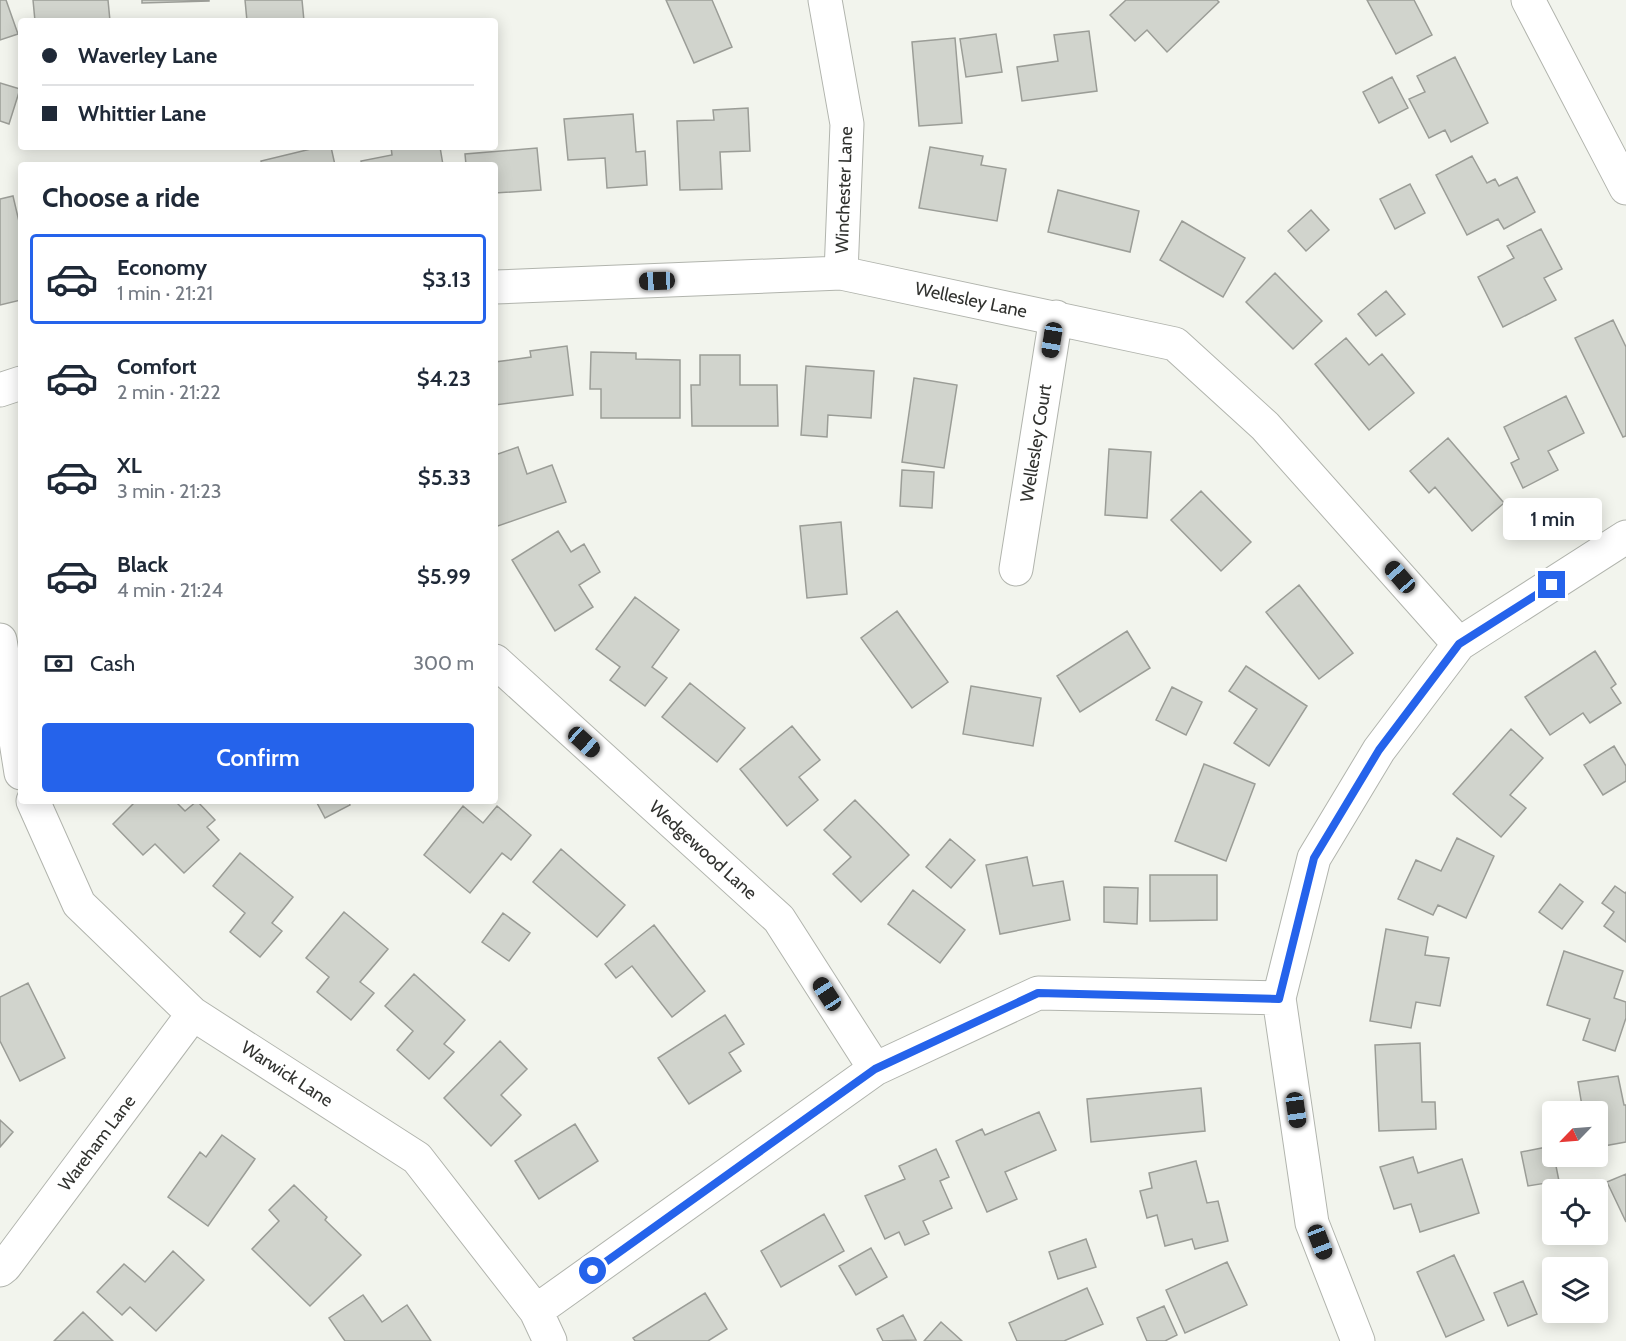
<!DOCTYPE html>
<meta charset="utf-8">
<style>
:root{--surface:#fff;--page:#f2f2f3;--text:#1f2937;--muted:#747a83;--line:#e0e1e3;--accent:#2563eb}
body{margin:0;font-family:Cabin,sans-serif;background:var(--page);color:var(--text);height:100vh;display:flex;flex-direction:column;font-size:22px;white-space:nowrap}
*{box-sizing:border-box;margin:0}
p{font-size:20px;color:var(--muted)}
.icon{flex:none;width:33px;height:33px;fill:none;stroke:currentColor;stroke-width:2;stroke-linecap:round;stroke-linejoin:round}
.map{position:relative;flex:1;overflow:hidden}
.details{position:absolute;left:18px;top:162px;width:480px;height:642px;display:flex;flex-direction:column;background:var(--surface);border-radius:6px;box-shadow:0 3px 15px #0003}
.details>*{flex:none}
.top-card{position:absolute;left:18px;top:18px;width:480px;height:132px;border-radius:6px;box-shadow:0 3px 15px #0003;display:grid;align-content:center;height:132px;padding:0 24px;background:var(--surface)}
.needle{width:39px;rotate:245deg}
.tools{position:absolute;left:1542px;top:1101px;display:grid;gap:12px}
.tools a{display:grid;place-items:center;width:66px;height:66px;border-radius:6px;background:var(--surface);box-shadow:0 3px 15px #0003;font-size:30px}
.end{position:absolute;width:27px;height:27px;margin:-14px;border:8px solid #2563eb;background:#fff;box-shadow:0 0 0 3px #fff}
.from{border-radius:50%}
.bubble{position:absolute;height:42px;border-radius:6px;background:var(--surface);box-shadow:0 3px 15px #0003;font-size:20px;font-weight:600;line-height:42px;text-align:center}
.car{position:absolute;width:18px;height:36px;margin:-18px -9px;border-radius:8px;box-shadow:0 0 4px 2px #0007;background:linear-gradient(#222 24%,#8ab4d8 0 40%,#222 0 76%,#8ab4d8 0 86%,#222 0)}
.top-card b{display:flex;align-items:center;gap:21px;height:57px;font-size:22px}
.top-card b+b{border-top:2px solid var(--line)}
.top-card i{width:15px;height:15px;background:var(--text)}
ul{padding:0;list-style:none}
li{display:flex;align-items:center;gap:18px;height:90px;margin:0 12px 9px;padding:0 12px;border:3px solid transparent;border-radius:6px}
li div{flex:1}
li b{display:block;font-size:22px}
li em{font-style:normal;font-weight:600}
li.current{border-color:var(--accent)}
li>.icon{width:54px;height:54px;stroke-width:1.5}
h2{padding:0 24px;font-size:27px;line-height:72px}
.pay{display:flex;align-items:center;gap:15px;height:66px;padding:0 24px;font-size:22px}
.pay p{margin-inline-start:auto}
.action{display:flex;gap:12px;margin-top:auto;padding:12px 24px}
.action a{flex:1;height:69px;border-radius:6px;background:var(--accent);color:#fff;font-size:24px;font-weight:600;line-height:69px;text-align:center}
.map>svg:first-child{display:block}
.building{fill:#d1d4cd;stroke:#9b9d97;stroke-width:1.5}
.lines{fill:none;stroke-linecap:round;stroke-linejoin:round}
.minor-casing{stroke:#b1b4ad;stroke-width:35}
.minor{stroke:#fff;stroke-width:33}
.route{stroke:#2563eb;stroke-width:8}
.labels{text-anchor:middle;stroke-width:6;stroke-linejoin:round;paint-order:stroke}
.street-label{font-size:18px;fill:#31322f;stroke:#fff}
</style>
<div class="map">
<svg width="1626" height="1341" viewBox="0 0 1626 1341">
<rect width="100%" height="100%" fill="#f2f4ed"/>
<path class="building" d="M 0,0 L 6,0 L 18,34 L 0,40 Z
M 33,0 L 108,0 L 110,21 L 35,21 Z
M 142,0 L 209,0 L 209,1 L 142,3 Z
M 245,0 L 302,0 L 304,21 L 247,21 Z
M 666,0 L 712,0 L 732,47 L 694,63 Z
M 1126,0 L 1217,0 L 1219,2 L 1167,52 L 1147,30 L 1135,41 L 1110,15 Z
M 1367,0 L 1414,0 L 1432,35 L 1396,54 Z
M 1089,31 L 1097,91 L 1022,101 L 1017,67 L 1058,61 L 1054,35 Z
M 996,34 L 1002,72 L 966,77 L 960,39 Z
M 955,38 L 962,123 L 919,126 L 912,42 Z
M 1455,57 L 1488,123 L 1451,142 L 1445,130 L 1429,138 L 1409,99 L 1425,92 L 1417,76 Z
M 1392,77 L 1408,108 L 1379,123 L 1363,92 Z
M 0,83 L 20,89 L 9,124 L 0,121 Z
M 748,108 L 750,151 L 720,152 L 722,189 L 680,190 L 677,121 L 714,120 L 713,110 Z
M 633,114 L 636,152 L 645,151 L 647,185 L 607,188 L 605,158 L 568,160 L 564,119 Z
M 319,147 L 331,147 L 335,165 L 262,165 L 261,161 Z
M 391,147 L 440,147 L 443,165 L 362,165 L 361,161 L 392,155 Z
M 930,147 L 983,156 L 981,165 L 1006,169 L 997,221 L 919,208 Z
M 537,148 L 541,190 L 495,193 L 495,165 L 466,165 L 465,154 Z
M 1472,156 L 1487,183 L 1495,179 L 1499,186 L 1517,177 L 1535,212 L 1504,229 L 1498,219 L 1467,235 L 1436,175 Z
M 1410,184 L 1425,213 L 1395,229 L 1380,199 Z
M 1058,190 L 1139,211 L 1130,252 L 1048,232 Z
M 13,196 L 21,230 L 21,300 L 0,305 L 0,199 Z
M 1311,210 L 1329,230 L 1306,251 L 1288,231 Z
M 1182,221 L 1245,258 L 1223,297 L 1160,260 Z
M 1541,229 L 1562,269 L 1544,278 L 1556,300 L 1503,327 L 1478,277 L 1514,258 L 1507,246 Z
M 1275,273 L 1322,321 L 1293,349 L 1246,302 Z
M 1386,291 L 1405,314 L 1376,336 L 1358,314 Z
M 1613,320 L 1626,347 L 1626,436 L 1623,437 L 1575,338 Z
M 1346,338 L 1369,365 L 1382,354 L 1414,393 L 1369,430 L 1315,364 Z
M 567,346 L 573,395 L 495,405 L 495,362 L 531,357 L 530,351 Z
M 591,352 L 636,353 L 636,359 L 680,360 L 680,418 L 601,418 L 601,389 L 590,389 Z
M 700,355 L 740,355 L 740,385 L 777,385 L 778,426 L 692,426 L 691,385 L 700,385 Z
M 806,366 L 874,371 L 871,418 L 828,415 L 827,437 L 801,435 Z
M 914,378 L 957,385 L 944,468 L 902,462 Z
M 1566,396 L 1584,433 L 1548,451 L 1558,470 L 1523,488 L 1511,463 L 1519,459 L 1504,427 Z
M 1448,438 L 1504,503 L 1472,531 L 1435,487 L 1429,493 L 1410,471 Z
M 518,447 L 527,474 L 552,465 L 566,502 L 495,527 L 495,455 Z
M 1109,449 L 1151,452 L 1147,518 L 1105,515 Z
M 902,470 L 934,472 L 932,508 L 900,506 Z
M 1201,491 L 1251,542 L 1221,571 L 1171,520 Z
M 841,522 L 847,594 L 807,598 L 800,526 Z
M 558,531 L 571,552 L 584,544 L 600,572 L 579,585 L 593,607 L 555,631 L 512,560 Z
M 1299,585 L 1353,653 L 1319,679 L 1266,612 Z
M 635,597 L 679,630 L 652,667 L 667,678 L 645,706 L 610,680 L 620,667 L 596,649 Z
M 897,611 L 948,682 L 912,708 L 861,638 Z
M 1127,631 L 1150,668 L 1080,712 L 1057,676 Z
M 1595,651 L 1616,684 L 1611,688 L 1621,703 L 1590,723 L 1583,713 L 1550,735 L 1525,697 Z
M 1246,666 L 1307,706 L 1269,766 L 1234,743 L 1257,709 L 1229,691 Z
M 690,683 L 745,728 L 717,762 L 662,717 Z
M 971,686 L 1041,698 L 1033,746 L 963,734 Z
M 1172,687 L 1202,702 L 1186,735 L 1156,720 Z
M 792,726 L 820,760 L 799,777 L 818,800 L 787,826 L 740,769 Z
M 1511,729 L 1543,758 L 1510,795 L 1526,808 L 1501,837 L 1453,794 Z
M 1614,746 L 1626,766 L 1626,781 L 1603,795 L 1584,765 Z
M 1204,764 L 1255,784 L 1226,861 L 1175,841 Z
M 855,800 L 909,855 L 861,902 L 833,874 L 851,857 L 824,830 Z
M 136,801 L 175,801 L 185,811 L 197,801 L 215,820 L 207,827 L 219,840 L 184,873 L 155,844 L 143,855 L 113,824 Z
M 316,801 L 348,801 L 350,805 L 325,818 Z
M 463,806 L 483,823 L 497,806 L 531,835 L 511,860 L 502,853 L 470,893 L 424,855 Z
M 1457,838 L 1494,856 L 1466,918 L 1438,905 L 1433,915 L 1398,899 L 1416,860 L 1441,871 Z
M 950,839 L 975,860 L 951,888 L 926,867 Z
M 561,849 L 625,905 L 597,937 L 533,882 Z
M 240,853 L 293,897 L 272,923 L 282,931 L 260,957 L 230,932 L 245,913 L 213,886 Z
M 1027,857 L 1033,886 L 1063,881 L 1070,920 L 1000,934 L 986,865 Z
M 1150,875 L 1217,875 L 1217,920 L 1150,921 Z
M 1560,884 L 1583,902 L 1562,929 L 1539,912 Z
M 1615,886 L 1625,893 L 1626,892 L 1626,942 L 1604,926 L 1614,912 L 1602,903 Z
M 1104,887 L 1138,888 L 1137,924 L 1104,922 Z
M 913,890 L 965,930 L 940,963 L 888,924 Z
M 344,912 L 388,949 L 360,982 L 374,993 L 351,1020 L 317,992 L 329,977 L 306,958 Z
M 503,913 L 530,933 L 509,961 L 482,942 Z
M 654,925 L 705,991 L 672,1017 L 632,966 L 616,978 L 605,964 Z
M 1386,929 L 1428,937 L 1425,955 L 1449,958 L 1440,1006 L 1416,1002 L 1411,1028 L 1370,1021 Z
M 1564,951 L 1623,971 L 1614,998 L 1626,1002 L 1626,1018 L 1615,1051 L 1583,1040 L 1590,1019 L 1547,1005 Z
M 414,974 L 465,1020 L 444,1044 L 454,1052 L 429,1079 L 397,1050 L 413,1031 L 385,1006 Z
M 28,983 L 65,1058 L 20,1081 L 0,1041 L 0,997 Z
M 725,1015 L 744,1044 L 729,1053 L 741,1071 L 689,1104 L 658,1058 Z
M 500,1041 L 527,1069 L 501,1095 L 521,1115 L 491,1146 L 444,1098 Z
M 1420,1043 L 1422,1102 L 1435,1102 L 1436,1129 L 1379,1131 L 1375,1045 Z
M 1618,1076 L 1624,1105 L 1626,1105 L 1626,1142 L 1598,1147 L 1598,1112 L 1583,1112 L 1578,1082 Z
M 1201,1088 L 1205,1131 L 1091,1142 L 1087,1099 Z
M 1039,1112 L 1056,1150 L 1005,1172 L 1017,1199 L 987,1212 L 956,1141 L 982,1129 L 985,1135 Z
M 0,1120 L 13,1132 L 0,1147 Z
M 575,1124 L 598,1161 L 539,1199 L 515,1161 Z
M 222,1135 L 255,1159 L 208,1226 L 168,1197 L 200,1152 L 206,1157 Z
M 1552,1146 L 1552,1156 L 1554,1156 L 1559,1181 L 1528,1186 L 1521,1152 Z
M 936,1149 L 949,1177 L 940,1181 L 952,1208 L 923,1221 L 929,1234 L 905,1245 L 899,1232 L 885,1239 L 865,1196 L 905,1179 L 899,1166 Z
M 1413,1157 L 1418,1173 L 1462,1159 L 1479,1213 L 1420,1232 L 1411,1204 L 1394,1209 L 1380,1167 Z
M 1196,1161 L 1207,1203 L 1218,1201 L 1228,1241 L 1195,1249 L 1192,1239 L 1165,1246 L 1157,1215 L 1147,1218 L 1140,1191 L 1152,1188 L 1149,1173 Z
M 1626,1174 L 1626,1222 L 1607,1182 Z
M 294,1185 L 327,1217 L 325,1220 L 361,1255 L 310,1306 L 252,1249 L 279,1221 L 269,1210 Z
M 824,1214 L 844,1251 L 781,1287 L 761,1251 Z
M 1086,1239 L 1096,1267 L 1058,1279 L 1049,1252 Z
M 871,1248 L 887,1277 L 856,1295 L 839,1266 Z
M 173,1251 L 204,1280 L 156,1331 L 130,1307 L 122,1315 L 97,1292 L 124,1264 L 145,1282 Z
M 1454,1255 L 1484,1320 L 1446,1337 L 1417,1272 Z
M 1227,1262 L 1247,1305 L 1185,1333 L 1166,1290 Z
M 1523,1281 L 1537,1314 L 1508,1326 L 1494,1293 Z
M 1087,1288 L 1103,1324 L 1064,1341 L 1017,1341 L 1009,1323 Z
M 705,1293 L 727,1329 L 708,1341 L 635,1341 L 633,1338 Z
M 363,1295 L 382,1322 L 407,1305 L 431,1341 L 345,1341 L 329,1318 Z
M 1164,1306 L 1177,1335 L 1165,1341 L 1147,1341 L 1137,1318 Z
M 83,1312 L 113,1341 L 54,1341 Z
M 903,1315 L 916,1340 L 883,1341 L 877,1329 Z
M 941,1322 L 962,1341 L 924,1341 Z"/>
<g class="lines">
<defs>
<path id="minor" d="M 825,0 L 847,124 L 841,273
M 1528,0 L 1626,188
M 495,287 L 841,273 L 1175,344 L 1265,426 L 1459,644
M 0,390 L 21,383
M 1016,569 L 1056,317
M 0,640 L 21,773
M 495,661 L 779,919 L 875,1069
M 33,801 L 79,904 L 193,1014 L 417,1158 L 536,1311 L 550,1341
M 0,1270 L 5,1266 L 193,1014
M 536,1311 L 875,1069 L 1038,993 L 1279,998
M 1358,1341 L 1312,1223 L 1279,998 L 1314,858 L 1379,750 L 1459,644 L 1626,537"/>
</defs>
<use href="#minor" class="minor-casing"/>
<use href="#minor" class="minor"/>
</g>
<g class="lines">
<path class="route" d="M 593,1271 L 875,1069 L 1038,993 L 1279,999 L 1314,858 L 1379,750 L 1459,644 L 1552,585"/>
</g>
<g class="labels">
<g class="street-label">
<text transform="translate(844 190) rotate(-88)" y="6">Winchester Lane</text>
<text transform="translate(971 300) rotate(12)" y="6">Wellesley Lane</text>
<text transform="translate(1036 443) rotate(-81)" y="6">Wellesley Court</text>
<text transform="translate(703 850) rotate(42)" y="6">Wedgewood Lane</text>
<text transform="translate(287 1074) rotate(33)" y="6">Warwick Lane</text>
<text transform="translate(97 1143) rotate(-53)" y="6">Wareham Lane</text>
</g>
</g>
</svg>
<div class="tools">
<a><svg class="needle" viewBox="-14 -14 28 28"><path d="M0-13l5 13h-10z" fill="#e53935"/><path d="M0 13l5-13h-10z" fill="#747a83"/></svg></a>
<a><svg class="icon" aria-label="locate" viewBox="0 0 24 24"><circle cx="12" cy="12" r="6"/><path d="M12 2v4M12 18v4M2 12h4M18 12h4"/></svg></a>
<a><svg class="icon" aria-label="layers" viewBox="0 0 24 24"><path d="M12 4l9 5-9 5-9-5zM3 14l9 5 9-5"/></svg></a>
</div>
<i class="end from" style="left:593px;top:1271px"></i>
<i class="end" style="left:1552px;top:585px"></i>
<div class="bubble" style="left:1503px;top:498px;width:99px">1 min</div>
<i class="car" style="left:657px;top:281px;rotate:268deg"></i>
<i class="car" style="left:1052px;top:340px;rotate:189deg"></i>
<i class="car" style="left:1400px;top:577px;rotate:319deg"></i>
<i class="car" style="left:584px;top:742px;rotate:132deg"></i>
<i class="car" style="left:827px;top:994px;rotate:327deg"></i>
<i class="car" style="left:1296px;top:1110px;rotate:172deg"></i>
<i class="car" style="left:1320px;top:1242px;rotate:159deg"></i>
<div class="top-card">
<b><i class="from"></i>Waverley Lane</b>
<b><i></i>Whittier Lane</b>
</div>
<section class="details">
<h2>Choose a ride</h2>
<ul>
<li class="current"><svg class="icon" aria-label="car" viewBox="0 0 24 24"><path d="M5 17H2v-5l4-1 3-4h7l3 4 3 1v5h-3M9 17h6M6 11h13"/><circle cx="7" cy="17" r="2"/><circle cx="17" cy="17" r="2"/></svg><div><b>Economy</b><p>1 min · 21:21</p></div><em>$3.13</em></li>
<li><svg class="icon" aria-label="car" viewBox="0 0 24 24"><path d="M5 17H2v-5l4-1 3-4h7l3 4 3 1v5h-3M9 17h6M6 11h13"/><circle cx="7" cy="17" r="2"/><circle cx="17" cy="17" r="2"/></svg><div><b>Comfort</b><p>2 min · 21:22</p></div><em>$4.23</em></li>
<li><svg class="icon" aria-label="car" viewBox="0 0 24 24"><path d="M5 17H2v-5l4-1 3-4h7l3 4 3 1v5h-3M9 17h6M6 11h13"/><circle cx="7" cy="17" r="2"/><circle cx="17" cy="17" r="2"/></svg><div><b>XL</b><p>3 min · 21:23</p></div><em>$5.33</em></li>
<li><svg class="icon" aria-label="car" viewBox="0 0 24 24"><path d="M5 17H2v-5l4-1 3-4h7l3 4 3 1v5h-3M9 17h6M6 11h13"/><circle cx="7" cy="17" r="2"/><circle cx="17" cy="17" r="2"/></svg><div><b>Black</b><p>4 min · 21:24</p></div><em>$5.99</em></li>
</ul>
<div class="pay"><svg class="icon" aria-label="cash" viewBox="0 0 24 24"><path d="M3 7h18v10H3z"/><circle cx="12" cy="12" r="2"/></svg>Cash<p>300 m</p></div>
<div class="action"><a>Confirm</a></div>
</section>
</div>
